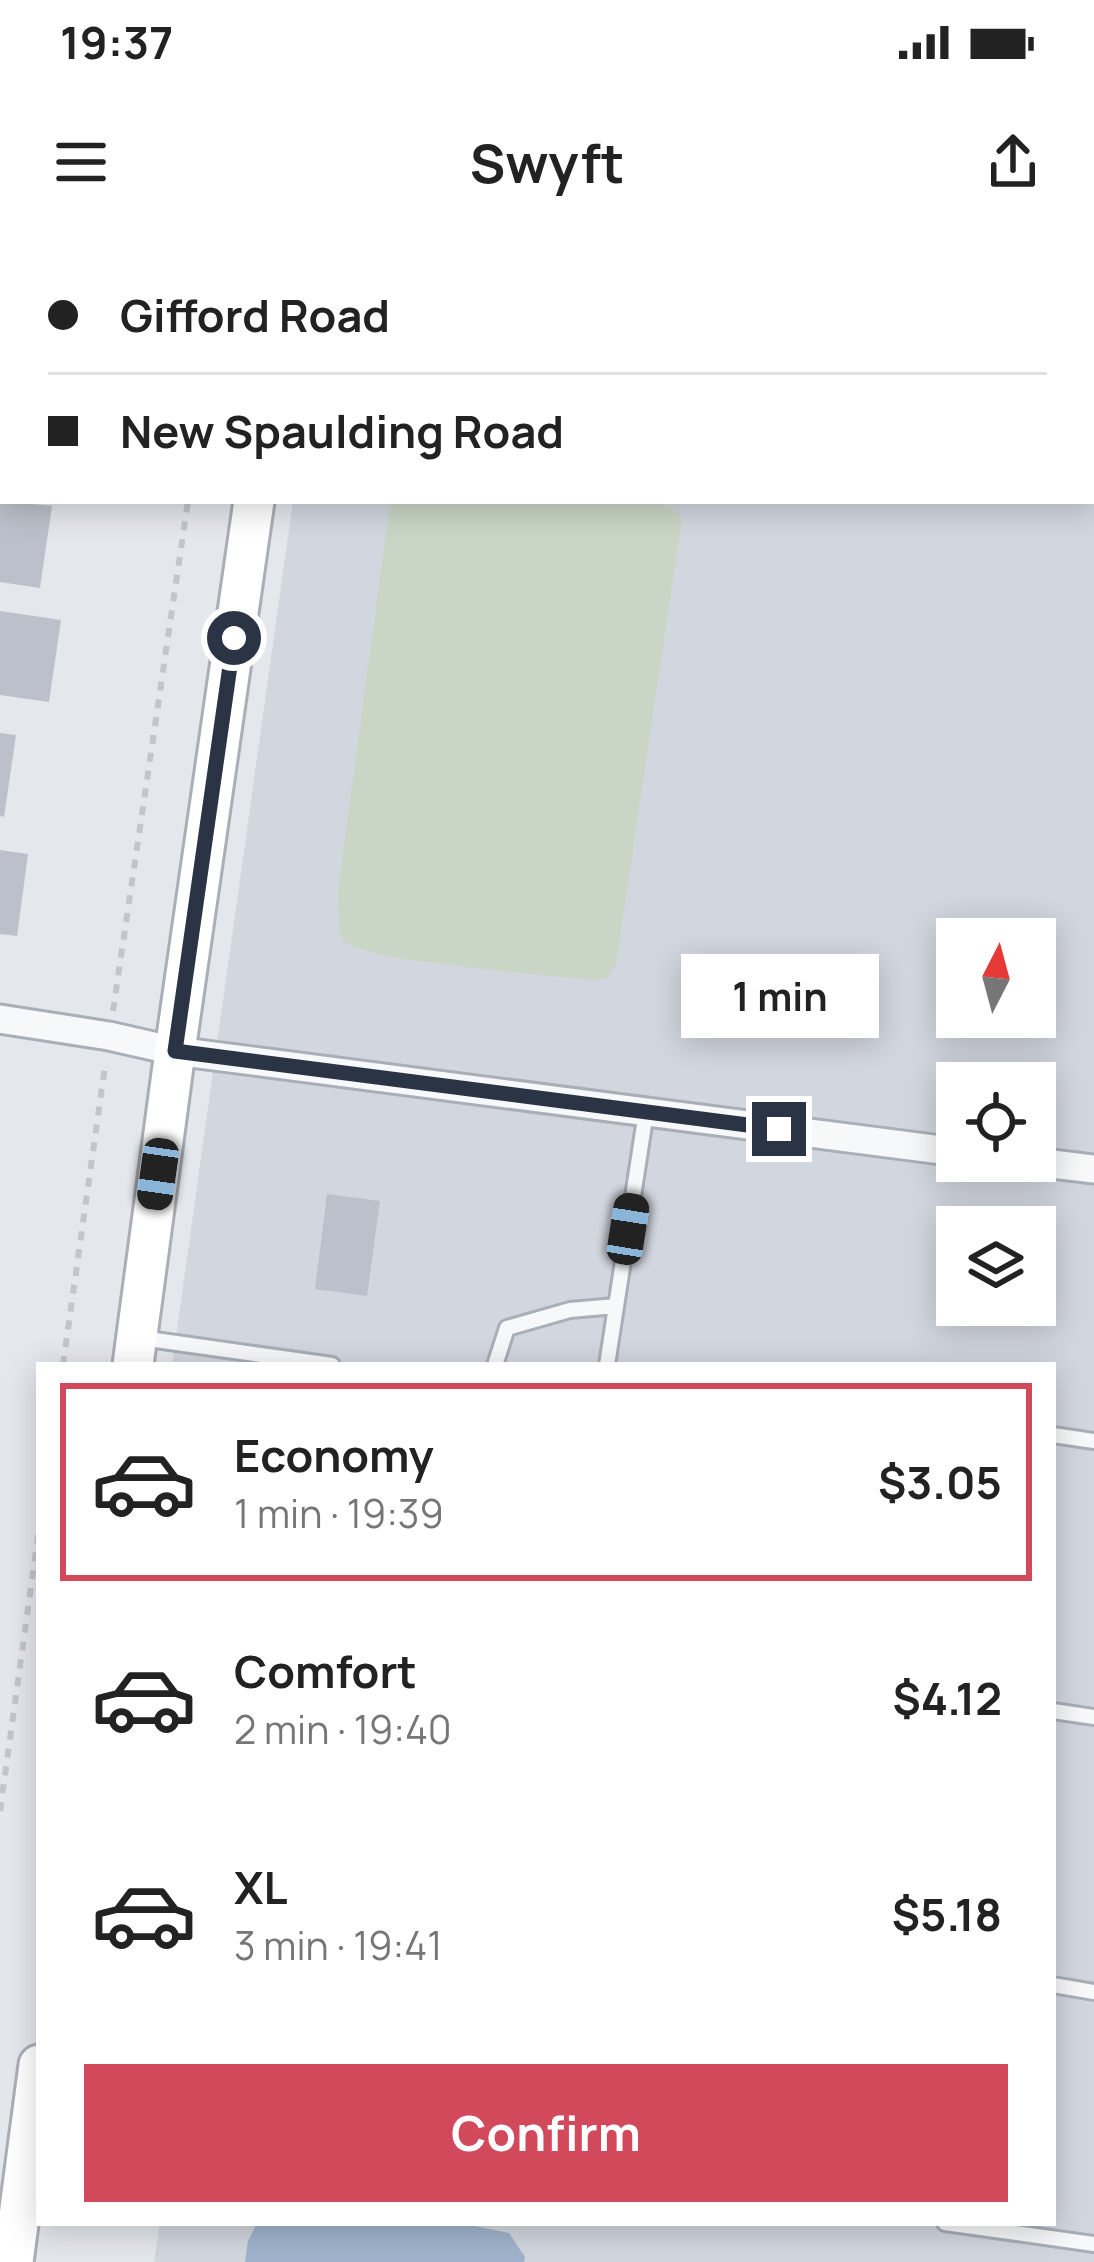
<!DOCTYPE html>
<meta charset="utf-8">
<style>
:root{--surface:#fff;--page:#f2f2f2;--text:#222;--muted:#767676;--line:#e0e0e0;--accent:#d1495b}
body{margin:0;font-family:Manrope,sans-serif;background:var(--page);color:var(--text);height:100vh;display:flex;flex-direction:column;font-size:45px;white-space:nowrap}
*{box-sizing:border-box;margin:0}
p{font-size:39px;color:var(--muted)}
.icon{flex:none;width:66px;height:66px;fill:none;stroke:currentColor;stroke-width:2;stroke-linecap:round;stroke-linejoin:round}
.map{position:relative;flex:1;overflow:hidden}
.sheet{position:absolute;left:36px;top:1122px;width:1020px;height:864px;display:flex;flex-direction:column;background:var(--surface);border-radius:0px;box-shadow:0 6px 30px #0003}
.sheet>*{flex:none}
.banner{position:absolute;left:0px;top:0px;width:1095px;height:264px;box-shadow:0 6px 30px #0003;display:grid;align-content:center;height:264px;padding:0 48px;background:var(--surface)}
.needle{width:78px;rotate:6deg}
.fabs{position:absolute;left:936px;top:678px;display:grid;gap:24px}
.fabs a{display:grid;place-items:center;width:120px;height:120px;border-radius:0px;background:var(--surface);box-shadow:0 6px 30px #0003;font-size:60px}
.end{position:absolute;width:54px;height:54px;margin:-27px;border:15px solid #2b3445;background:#fff;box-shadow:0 0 0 6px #fff}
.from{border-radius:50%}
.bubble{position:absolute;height:84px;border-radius:0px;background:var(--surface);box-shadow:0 6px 30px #0003;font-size:39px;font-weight:700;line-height:84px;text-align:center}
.car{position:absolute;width:36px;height:72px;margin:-36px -18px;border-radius:15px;box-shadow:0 0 9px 3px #0007;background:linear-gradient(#222 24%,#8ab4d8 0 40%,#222 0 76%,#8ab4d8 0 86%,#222 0)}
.banner b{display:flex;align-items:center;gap:42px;height:114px;font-size:45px}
.banner b+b{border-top:3px solid var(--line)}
.banner i{width:30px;height:30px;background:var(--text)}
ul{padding:21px 0 0;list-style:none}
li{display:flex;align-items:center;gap:36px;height:198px;margin:0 24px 18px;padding:0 24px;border:6px solid transparent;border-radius:0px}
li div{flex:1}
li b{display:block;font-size:45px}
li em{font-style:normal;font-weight:700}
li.active{border-color:var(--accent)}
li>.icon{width:108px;height:108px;stroke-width:1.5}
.action{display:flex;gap:24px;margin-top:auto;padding:24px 48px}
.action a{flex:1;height:138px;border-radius:0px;background:var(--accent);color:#fff;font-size:48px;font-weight:700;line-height:138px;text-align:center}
.status{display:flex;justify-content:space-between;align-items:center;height:84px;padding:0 60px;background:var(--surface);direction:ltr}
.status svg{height:33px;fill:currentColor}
header{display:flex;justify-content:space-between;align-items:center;height:156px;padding:0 48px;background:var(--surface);font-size:54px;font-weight:700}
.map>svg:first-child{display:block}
.built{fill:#d2d6de;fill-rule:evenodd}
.green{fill:#c9d6c5}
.water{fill:#9fb4cc}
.building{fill:#bbc0ca}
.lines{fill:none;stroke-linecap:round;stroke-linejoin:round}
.lane-casing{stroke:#a9aeb7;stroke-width:20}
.street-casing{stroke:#a9aeb7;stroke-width:33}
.secondary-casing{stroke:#a9aeb7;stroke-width:45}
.path{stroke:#c2c5cb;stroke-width:6;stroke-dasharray:9 9;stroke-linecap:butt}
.lane{stroke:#f7f8fa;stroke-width:14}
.street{stroke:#f7f8fa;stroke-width:27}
.secondary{stroke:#fff;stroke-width:39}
.route{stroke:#2b3445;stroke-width:15}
</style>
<div class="status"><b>19:37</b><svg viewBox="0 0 49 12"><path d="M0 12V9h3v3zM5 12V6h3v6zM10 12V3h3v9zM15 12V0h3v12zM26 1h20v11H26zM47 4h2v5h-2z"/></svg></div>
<header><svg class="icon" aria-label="menu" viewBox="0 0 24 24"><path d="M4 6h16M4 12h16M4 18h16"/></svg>Swyft<svg class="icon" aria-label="share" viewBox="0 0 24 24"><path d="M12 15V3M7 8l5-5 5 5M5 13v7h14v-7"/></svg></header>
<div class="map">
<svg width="1094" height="2022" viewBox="0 0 1094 2022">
<rect width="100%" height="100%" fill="#e4e7ec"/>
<path class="built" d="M 330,0 L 1094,0 L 1094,2022 L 154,2022 L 160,1983 L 1053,1983 L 1053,1125 L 172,1125 L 293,261 L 1092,261 L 1092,3 L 329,3 ZM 957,699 L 1035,699 L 1035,777 L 957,777 ZM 957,843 L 1035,843 L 1035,921 L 957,921 ZM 957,987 L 1035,987 L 1035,1065 L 957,1065 Z"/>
<path class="green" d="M 393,261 L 643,261 C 660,263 672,264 682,279 L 616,724 L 607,738 L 596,740 C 545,736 495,731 444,724 C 409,720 375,717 343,701 L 339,691 L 338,650 L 388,278 Z"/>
<path class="water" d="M 257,1983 L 460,1983 L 509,1993 L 525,2017 L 524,2022 L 245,2022 L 248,2001 Z"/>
<path class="building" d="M 0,261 L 52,266 L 40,348 L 0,342 Z
M 0,371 L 61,380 L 49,462 L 0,455 Z
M 0,493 L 16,495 L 4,577 L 0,576 Z
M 0,610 L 28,614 L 17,696 L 0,694 Z
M 327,954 L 380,961 L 367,1056 L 315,1049 Z"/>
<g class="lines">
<defs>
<path id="lane" d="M 1092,110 L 1094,104
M 141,1098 L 332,1125
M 495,1125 L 507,1088 L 570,1070 L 616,1066
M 607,1125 L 646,872
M 1053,1195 L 1094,1201
M 1053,1471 L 1094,1477
M 1053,1745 L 1094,1752
M 945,1983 L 1094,2004"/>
<path id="street" d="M 0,779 L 109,796 L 175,811 L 957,912
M 1028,921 L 1094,929"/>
<path id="secondary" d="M 292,3 L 292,0
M 133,1125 L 175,811 L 254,261
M 13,2022 L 39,1825"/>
</defs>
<use href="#lane" class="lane-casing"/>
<use href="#street" class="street-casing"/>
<use href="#secondary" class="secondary-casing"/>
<path class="path" d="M 225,3 L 226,0
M 113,771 L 188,261
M 63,1125 L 105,826
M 0,1571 L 39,1289"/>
<use href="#lane" class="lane"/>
<use href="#street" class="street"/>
<use href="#secondary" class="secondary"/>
</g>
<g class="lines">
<path class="route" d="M 234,398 L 175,811 L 779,889"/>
</g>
</svg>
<div class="fabs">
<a><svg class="needle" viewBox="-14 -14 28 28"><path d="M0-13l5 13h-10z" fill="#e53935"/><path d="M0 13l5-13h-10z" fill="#767676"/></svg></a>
<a><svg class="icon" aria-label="locate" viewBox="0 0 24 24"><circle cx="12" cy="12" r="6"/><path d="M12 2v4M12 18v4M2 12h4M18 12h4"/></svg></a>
<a><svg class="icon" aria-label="layers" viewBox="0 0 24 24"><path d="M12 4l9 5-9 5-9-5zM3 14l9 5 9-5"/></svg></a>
</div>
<i class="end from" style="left:234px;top:398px"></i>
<i class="end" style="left:779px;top:889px"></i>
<div class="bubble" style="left:681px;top:714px;width:198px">1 min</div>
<i class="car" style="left:158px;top:934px;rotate:188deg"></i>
<i class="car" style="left:628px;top:989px;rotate:9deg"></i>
<div class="banner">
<b><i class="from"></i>Gifford Road</b>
<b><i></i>New Spaulding Road</b>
</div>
<section class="sheet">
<ul>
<li class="active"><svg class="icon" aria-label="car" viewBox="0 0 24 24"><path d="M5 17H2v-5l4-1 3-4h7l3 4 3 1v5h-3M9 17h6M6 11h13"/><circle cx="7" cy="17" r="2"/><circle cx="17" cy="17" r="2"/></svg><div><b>Economy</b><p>1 min · 19:39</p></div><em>$3.05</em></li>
<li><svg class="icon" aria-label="car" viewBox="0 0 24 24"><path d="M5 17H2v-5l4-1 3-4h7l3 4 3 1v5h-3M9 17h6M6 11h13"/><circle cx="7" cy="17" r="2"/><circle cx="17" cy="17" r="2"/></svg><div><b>Comfort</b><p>2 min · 19:40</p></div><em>$4.12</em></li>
<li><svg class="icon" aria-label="car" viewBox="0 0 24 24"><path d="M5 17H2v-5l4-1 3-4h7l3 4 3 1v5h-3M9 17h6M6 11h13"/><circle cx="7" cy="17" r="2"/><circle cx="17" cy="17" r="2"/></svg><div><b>XL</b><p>3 min · 19:41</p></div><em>$5.18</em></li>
</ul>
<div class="action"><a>Confirm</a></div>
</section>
</div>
